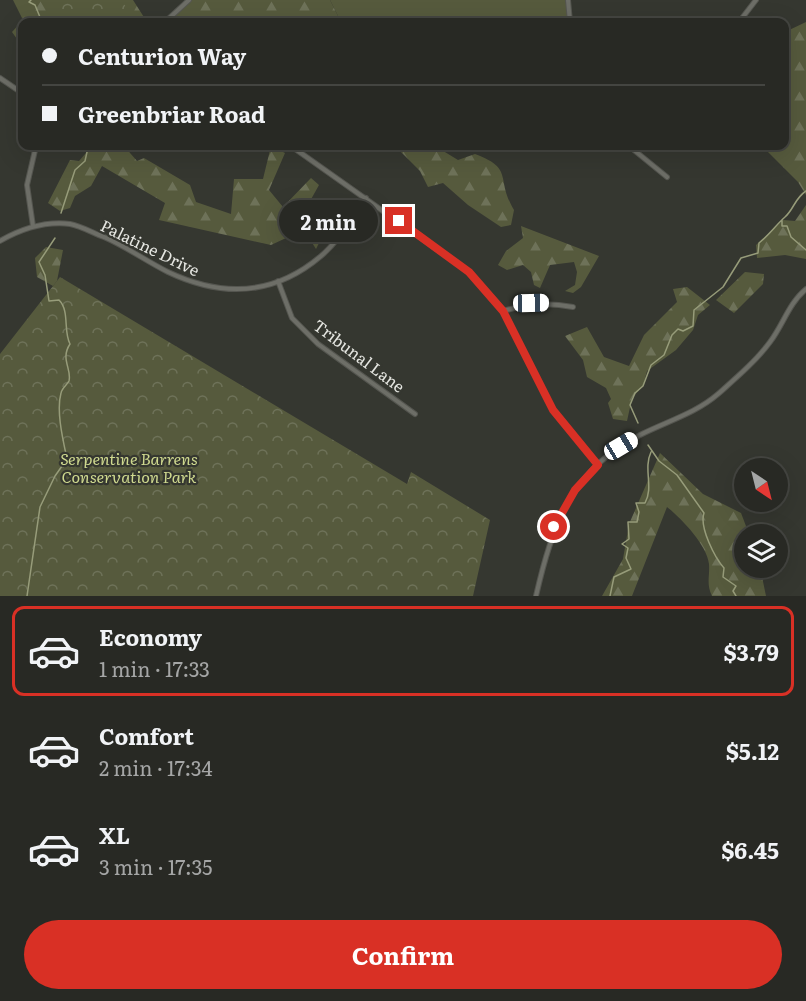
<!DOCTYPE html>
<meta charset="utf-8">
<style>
:root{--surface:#282924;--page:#30312c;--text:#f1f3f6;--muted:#a5a6a6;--line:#444541;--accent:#d93025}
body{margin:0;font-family:Literata,serif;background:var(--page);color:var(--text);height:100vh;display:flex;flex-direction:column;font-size:22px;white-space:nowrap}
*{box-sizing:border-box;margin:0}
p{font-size:20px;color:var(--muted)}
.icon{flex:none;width:33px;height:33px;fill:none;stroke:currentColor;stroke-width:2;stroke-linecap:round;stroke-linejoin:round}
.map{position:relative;height:596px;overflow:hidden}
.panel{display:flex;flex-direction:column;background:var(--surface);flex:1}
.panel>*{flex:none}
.top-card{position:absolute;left:18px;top:18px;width:771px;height:132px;border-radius:12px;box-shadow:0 6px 24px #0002,0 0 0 2px var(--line);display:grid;align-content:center;height:132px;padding:0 24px;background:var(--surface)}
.needle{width:39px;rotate:145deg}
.fabs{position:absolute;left:734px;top:458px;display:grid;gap:12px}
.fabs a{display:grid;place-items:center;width:54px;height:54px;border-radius:50%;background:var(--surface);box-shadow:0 6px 24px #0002,0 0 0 2px var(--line);font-size:30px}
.end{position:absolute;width:27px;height:27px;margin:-14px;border:8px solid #d93025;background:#fff;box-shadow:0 0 0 3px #fff}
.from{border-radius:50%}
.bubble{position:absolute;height:42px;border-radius:21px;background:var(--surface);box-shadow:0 6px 24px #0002,0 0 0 2px var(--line);font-size:20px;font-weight:700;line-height:42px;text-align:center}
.car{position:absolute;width:18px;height:36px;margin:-18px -9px;border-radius:8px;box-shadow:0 0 4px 2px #0007;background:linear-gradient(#fff 24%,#345 0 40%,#fff 0 76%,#345 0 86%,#fff 0)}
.top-card b{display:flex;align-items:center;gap:21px;height:57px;font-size:22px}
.top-card b+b{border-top:2px solid var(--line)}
.top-card i{width:15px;height:15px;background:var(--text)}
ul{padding:10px 0 0;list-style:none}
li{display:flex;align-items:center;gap:18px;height:90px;margin:0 12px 9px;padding:0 12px;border:3px solid transparent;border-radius:12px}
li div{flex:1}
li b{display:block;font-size:22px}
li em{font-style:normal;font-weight:700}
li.selected{border-color:var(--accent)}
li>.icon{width:54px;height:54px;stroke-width:1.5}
.primary-button{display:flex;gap:12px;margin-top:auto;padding:12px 24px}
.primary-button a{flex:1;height:69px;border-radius:36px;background:var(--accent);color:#fff;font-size:24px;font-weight:700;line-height:69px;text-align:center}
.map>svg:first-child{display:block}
.grass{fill:#565a3d}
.forest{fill:url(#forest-firs)}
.park{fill:url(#park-crowns)}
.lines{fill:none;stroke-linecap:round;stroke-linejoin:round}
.stream{stroke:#979c7a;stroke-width:1.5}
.minor-casing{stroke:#555650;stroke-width:6}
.minor{stroke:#6d6e67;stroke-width:4}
.route{stroke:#d93025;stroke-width:8}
.labels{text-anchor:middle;stroke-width:4.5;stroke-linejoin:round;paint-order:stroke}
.street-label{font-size:16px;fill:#e5e6e1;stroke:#353730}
.park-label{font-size:16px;font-style:italic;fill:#cfd98f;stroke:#353730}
</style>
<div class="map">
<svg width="806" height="596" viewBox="0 0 806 596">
<defs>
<pattern id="forest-firs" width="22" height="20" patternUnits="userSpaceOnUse" patternTransform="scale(1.5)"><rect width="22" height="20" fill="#565a3d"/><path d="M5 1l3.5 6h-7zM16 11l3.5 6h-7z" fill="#6e7259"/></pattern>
<pattern id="park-crowns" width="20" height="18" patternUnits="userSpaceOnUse" patternTransform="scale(1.5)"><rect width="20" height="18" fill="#565a3d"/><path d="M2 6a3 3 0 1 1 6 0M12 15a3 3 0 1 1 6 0" fill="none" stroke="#6e7259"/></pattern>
</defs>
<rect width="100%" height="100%" fill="#353730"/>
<path class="grass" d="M 330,0 L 568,0 L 570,19 L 562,22 L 341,22 Z"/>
<path class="forest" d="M 13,0 L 133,0 L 147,22 L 22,22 L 22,46 L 12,32 L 23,20 Z
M 188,0 L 330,0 L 341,22 L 165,22 Z
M 806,22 L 806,195 L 798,182 L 762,146 L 784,146 L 785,32 Z
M 92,146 L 124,146 L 137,161 L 144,158 L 190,185 L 196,202 L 231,214 L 234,179 L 263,179 L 271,146 L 285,153 L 269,190 L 283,207 L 311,178 L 319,185 L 305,210 L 325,231 L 316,249 L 306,233 L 299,232 L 271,245 L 159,220 L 165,203 L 102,166 L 91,186 L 75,196 L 70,208 L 60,211 L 48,203 L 70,160 L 79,161 Z
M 395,146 L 435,146 L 458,160 L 475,154 C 515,169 495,178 514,210 L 511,225 L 501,227 L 468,205 L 443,183 L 428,187 L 420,171 Z
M 806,205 L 806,259 L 785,255 L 757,258 L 756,245 L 783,220 L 795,221 Z
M 521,226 L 599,256 L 581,287 L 573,293 L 565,291 L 575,285 L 577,272 L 574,262 L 550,265 L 540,288 L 534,285 L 531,272 L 523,265 L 507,270 L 498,265 L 506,251 L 523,238 Z
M 46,247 L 63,250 L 57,281 L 53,286 L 37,277 L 35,258 Z
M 745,272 L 764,274 L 763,284 L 734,313 L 716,300 Z
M 687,287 L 710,305 L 698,315 L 693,330 L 676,350 L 647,371 L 643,386 L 632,398 L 627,421 L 613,419 L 608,403 L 611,399 L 606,388 L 587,377 L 583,360 L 565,336 L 587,327 L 604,357 L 629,366 L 644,335 L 677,302 L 673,289 Z
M 660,453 L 703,494 L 741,513 L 749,534 L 744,534 L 744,567 L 760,567 L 766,596 L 712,596 C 706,584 710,576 709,564 C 707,545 681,518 667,507 L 632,596 L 602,596 L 623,559 L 629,524 Z"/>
<path class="park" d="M 46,0 L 122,0 L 134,22 L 46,22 Z
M 60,277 L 407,484 L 411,472 L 490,520 L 473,596 L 0,596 L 0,354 Z"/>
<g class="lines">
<path class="stream" d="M 31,0 L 29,2 L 35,5 L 42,22
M 61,213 L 75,170 L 85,161 L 87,152 L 95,146
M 782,220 L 782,226 L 787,226 L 791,237 L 806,250
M 638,423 L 630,405 L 635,393 L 643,386 L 651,365 L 664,355 L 672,335 L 678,329 L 683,331 L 693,326 L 694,310 L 723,287 L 741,258 L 758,253 L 759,243 C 769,235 776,225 785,217 C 794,209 795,198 806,191
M 648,445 L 659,461 L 677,475 L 704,513 C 699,527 715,558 724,568 L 723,577 L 736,586 L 733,591 L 736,596
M 27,596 L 40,507 L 55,476 L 67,459 C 63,440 56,411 61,393 C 62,388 67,385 69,381 C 72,369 60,359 70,344 C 63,331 70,311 59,300 L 49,301 L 45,275 L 39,262 L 55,238
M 610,596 L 614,577 L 631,569 L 626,558 L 628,548 L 622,544 L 629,539 L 628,522 L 637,522 L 639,512 L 636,503 L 645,503 C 654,487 643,469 651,452"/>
<defs>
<path id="minor" d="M 568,0 L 570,22
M 165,22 L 189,0
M 739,22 L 756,0
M 0,78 L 22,93
M 291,146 L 469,272 L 503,311 L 553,410 L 598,465
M 629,146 L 667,177
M 33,226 L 27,185 L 36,146
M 0,241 C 21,229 45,221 70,224 C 81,226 93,233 104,237 C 127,247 146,261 168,272 C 223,298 274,296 321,256 C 339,241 352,217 366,198
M 278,281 L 292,318 L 318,344 L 415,414
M 503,311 C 528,304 547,302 573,307
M 536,596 C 552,526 572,468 642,434 C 668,421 696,413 718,394 C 736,378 756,361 770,342 C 783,325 789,303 806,289"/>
</defs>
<use href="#minor" class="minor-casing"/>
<use href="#minor" class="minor"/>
</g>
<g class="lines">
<path class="route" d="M 399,221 L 469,272 L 503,311 L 553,410 L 598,465 L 575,490 L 554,527"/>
</g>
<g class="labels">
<g class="street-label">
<text transform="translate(150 248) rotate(26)" y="6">Palatine Drive</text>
<text transform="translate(359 356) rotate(37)" y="6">Tribunal Lane</text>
</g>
<g class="park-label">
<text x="129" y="465">Serpentine Barrens<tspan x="129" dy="18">Conservation Park</tspan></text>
</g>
</g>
</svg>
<div class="fabs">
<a><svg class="needle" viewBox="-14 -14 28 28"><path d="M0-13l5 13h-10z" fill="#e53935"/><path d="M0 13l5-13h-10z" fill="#a5a6a6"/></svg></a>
<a><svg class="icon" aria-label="layers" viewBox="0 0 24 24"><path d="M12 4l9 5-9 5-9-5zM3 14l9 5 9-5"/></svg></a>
</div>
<i class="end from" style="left:554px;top:527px"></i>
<i class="end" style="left:399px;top:221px"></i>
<div class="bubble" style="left:279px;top:200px;width:99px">2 min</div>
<i class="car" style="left:531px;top:303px;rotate:89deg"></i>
<i class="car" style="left:621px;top:446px;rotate:59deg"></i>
<div class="top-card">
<b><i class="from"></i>Centurion Way</b>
<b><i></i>Greenbriar Road</b>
</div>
</div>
<section class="panel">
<ul>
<li class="selected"><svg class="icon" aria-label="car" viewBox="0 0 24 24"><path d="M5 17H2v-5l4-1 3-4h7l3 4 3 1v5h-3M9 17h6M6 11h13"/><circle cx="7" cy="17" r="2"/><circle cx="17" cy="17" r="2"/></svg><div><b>Economy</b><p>1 min · 17:33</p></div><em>$3.79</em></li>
<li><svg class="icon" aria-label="car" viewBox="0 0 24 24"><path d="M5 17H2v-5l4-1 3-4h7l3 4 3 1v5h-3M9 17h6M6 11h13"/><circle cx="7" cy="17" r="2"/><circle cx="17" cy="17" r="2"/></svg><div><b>Comfort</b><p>2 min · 17:34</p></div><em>$5.12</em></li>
<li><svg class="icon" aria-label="car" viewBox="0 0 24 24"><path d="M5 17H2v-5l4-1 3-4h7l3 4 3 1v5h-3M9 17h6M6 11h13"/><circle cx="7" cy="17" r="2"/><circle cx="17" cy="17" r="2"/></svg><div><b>XL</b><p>3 min · 17:35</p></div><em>$6.45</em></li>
</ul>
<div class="primary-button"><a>Confirm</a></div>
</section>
